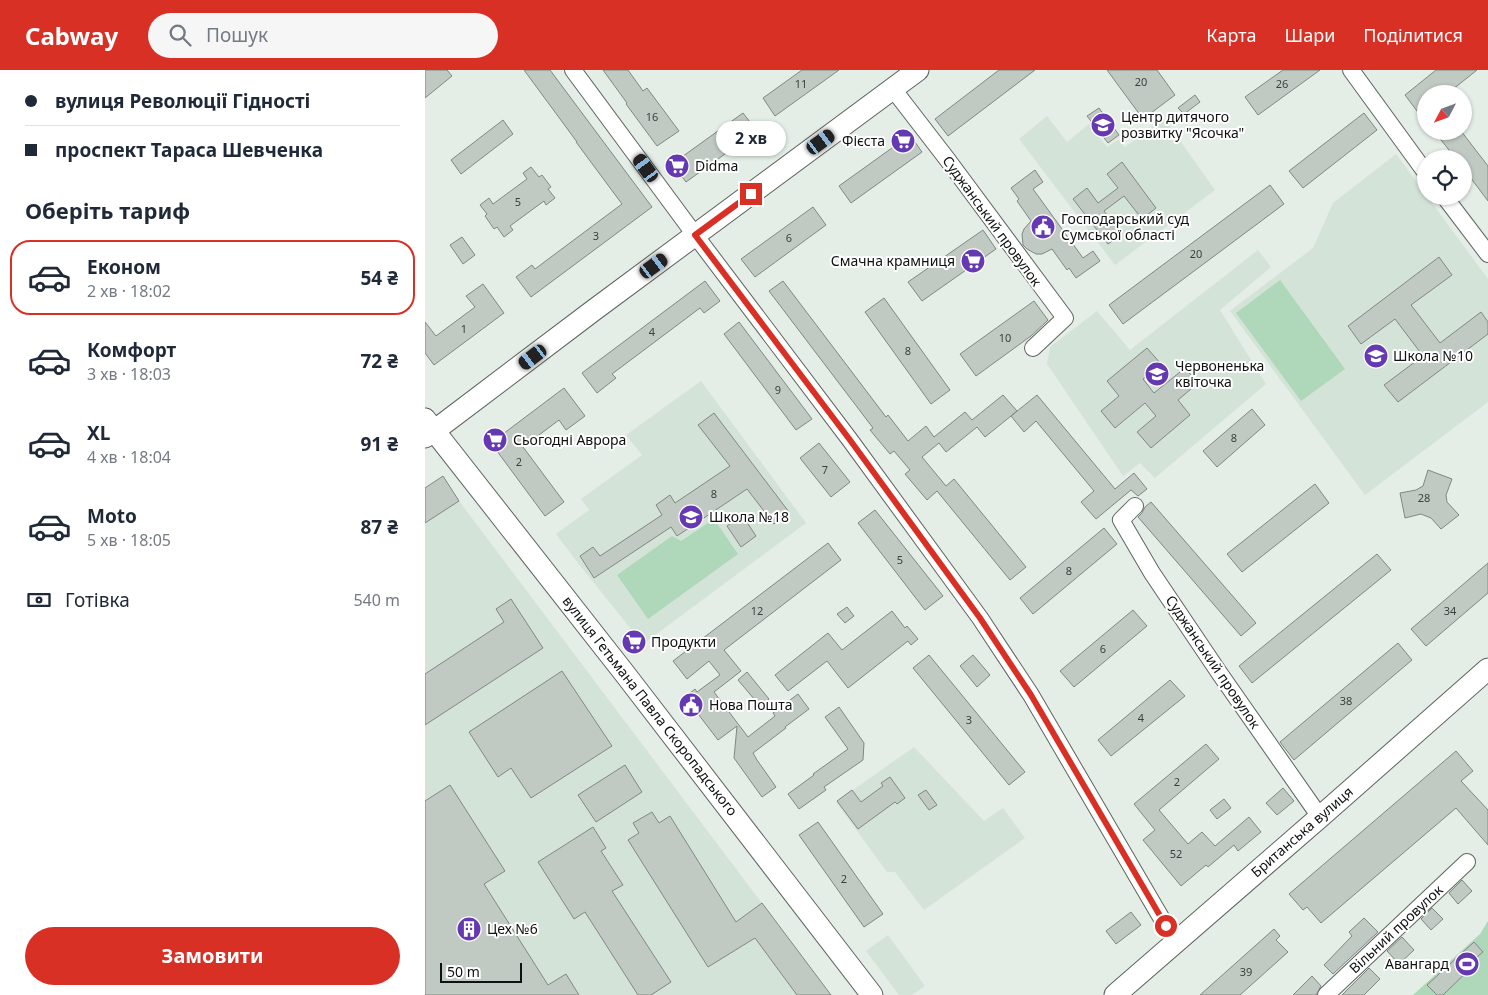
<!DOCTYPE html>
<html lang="uk">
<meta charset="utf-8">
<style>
:root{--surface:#fff;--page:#f6f6f7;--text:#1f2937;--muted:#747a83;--line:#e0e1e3;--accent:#d93025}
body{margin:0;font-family:"Noto Sans",sans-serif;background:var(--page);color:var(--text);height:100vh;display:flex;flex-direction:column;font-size:19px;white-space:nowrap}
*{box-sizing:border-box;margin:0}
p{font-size:16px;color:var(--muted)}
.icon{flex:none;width:28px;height:28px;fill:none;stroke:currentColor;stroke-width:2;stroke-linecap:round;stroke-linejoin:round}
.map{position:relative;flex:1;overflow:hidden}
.side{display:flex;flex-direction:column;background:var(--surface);width:425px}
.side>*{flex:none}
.guide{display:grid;align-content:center;height:110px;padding:0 25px;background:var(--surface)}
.needle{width:32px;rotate:229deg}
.controls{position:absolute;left:992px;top:15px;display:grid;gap:10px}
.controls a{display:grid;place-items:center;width:55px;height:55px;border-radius:50%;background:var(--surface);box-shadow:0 1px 4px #0004;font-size:25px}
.scale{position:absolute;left:15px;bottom:12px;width:82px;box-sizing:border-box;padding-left:5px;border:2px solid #0f1210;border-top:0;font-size:14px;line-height:18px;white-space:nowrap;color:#0f1210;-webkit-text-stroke:4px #fff;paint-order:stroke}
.end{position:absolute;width:22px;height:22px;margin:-11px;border:6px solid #d93025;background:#fff;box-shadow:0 0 0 2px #fff}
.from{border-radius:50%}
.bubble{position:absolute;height:35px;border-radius:18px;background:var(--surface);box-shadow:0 1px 4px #0004;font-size:16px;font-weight:700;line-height:35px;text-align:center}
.car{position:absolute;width:15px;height:30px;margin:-15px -8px;border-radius:6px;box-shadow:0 0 4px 1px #0007;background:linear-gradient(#222 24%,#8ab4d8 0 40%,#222 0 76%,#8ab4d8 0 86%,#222 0)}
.guide b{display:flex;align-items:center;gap:18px;height:48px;font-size:19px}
.guide b+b{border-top:1px solid var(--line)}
.guide i{width:12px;height:12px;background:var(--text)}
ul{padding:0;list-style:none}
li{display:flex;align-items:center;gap:15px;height:75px;margin:0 10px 8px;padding:0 15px;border:2px solid transparent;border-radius:20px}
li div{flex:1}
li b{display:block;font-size:19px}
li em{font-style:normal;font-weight:700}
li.active{border-color:var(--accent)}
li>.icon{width:45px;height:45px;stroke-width:1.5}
h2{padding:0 25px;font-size:22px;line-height:60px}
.pay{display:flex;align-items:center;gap:12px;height:55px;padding:0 25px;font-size:19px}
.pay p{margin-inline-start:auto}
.cta{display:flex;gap:10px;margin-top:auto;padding:10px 25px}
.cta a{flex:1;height:58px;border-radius:30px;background:var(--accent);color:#fff;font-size:20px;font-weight:700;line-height:58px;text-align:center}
header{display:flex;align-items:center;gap:30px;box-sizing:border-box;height:70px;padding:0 25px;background:var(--accent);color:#fff}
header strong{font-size:24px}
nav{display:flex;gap:28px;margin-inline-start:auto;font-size:18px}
.search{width:350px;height:45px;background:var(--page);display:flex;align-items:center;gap:12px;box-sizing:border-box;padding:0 18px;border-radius:28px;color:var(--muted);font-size:19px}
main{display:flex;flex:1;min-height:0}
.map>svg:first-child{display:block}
.built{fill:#d4e3d7}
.green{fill:#aed8b9}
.building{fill:#c1c9c3;stroke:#808882}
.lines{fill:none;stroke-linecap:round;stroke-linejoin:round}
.minor-casing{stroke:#5d655f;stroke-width:18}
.major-casing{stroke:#5d655f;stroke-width:23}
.minor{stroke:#fff;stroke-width:16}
.major{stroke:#fff;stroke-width:21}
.route{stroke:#d93025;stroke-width:6}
.labels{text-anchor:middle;stroke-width:4;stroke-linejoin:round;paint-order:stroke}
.number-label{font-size:11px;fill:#3c403d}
.poi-label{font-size:14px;fill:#0f1210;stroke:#fff;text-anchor:start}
.street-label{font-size:14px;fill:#0f1210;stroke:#fff}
</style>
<header>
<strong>Cabway</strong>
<div class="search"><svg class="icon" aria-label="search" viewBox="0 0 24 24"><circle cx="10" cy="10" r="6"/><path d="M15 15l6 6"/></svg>Пошук</div>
<nav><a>Карта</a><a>Шари</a><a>Поділитися</a></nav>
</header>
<main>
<section class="side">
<div class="guide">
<b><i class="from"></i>вулиця Революції Гідності</b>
<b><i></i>проспект Тараса Шевченка</b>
</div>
<h2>Оберіть тариф</h2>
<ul>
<li class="active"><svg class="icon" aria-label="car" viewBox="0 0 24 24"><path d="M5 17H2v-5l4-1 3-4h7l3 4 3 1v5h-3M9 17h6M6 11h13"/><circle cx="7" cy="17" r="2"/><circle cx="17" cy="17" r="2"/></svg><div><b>Економ</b><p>2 хв · 18:02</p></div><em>54 ₴</em></li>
<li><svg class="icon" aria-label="car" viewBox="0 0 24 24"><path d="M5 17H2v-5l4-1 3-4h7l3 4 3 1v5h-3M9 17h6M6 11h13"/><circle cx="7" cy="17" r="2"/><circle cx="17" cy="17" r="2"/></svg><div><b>Комфорт</b><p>3 хв · 18:03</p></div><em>72 ₴</em></li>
<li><svg class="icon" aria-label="car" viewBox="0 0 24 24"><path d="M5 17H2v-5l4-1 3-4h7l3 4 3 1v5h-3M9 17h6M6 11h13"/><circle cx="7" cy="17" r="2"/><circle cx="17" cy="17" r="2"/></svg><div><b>XL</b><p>4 хв · 18:04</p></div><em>91 ₴</em></li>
<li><svg class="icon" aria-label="car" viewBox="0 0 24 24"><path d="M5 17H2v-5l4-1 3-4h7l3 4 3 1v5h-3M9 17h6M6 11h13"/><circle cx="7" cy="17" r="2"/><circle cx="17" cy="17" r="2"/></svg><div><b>Moto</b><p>5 хв · 18:05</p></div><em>87 ₴</em></li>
</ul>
<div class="pay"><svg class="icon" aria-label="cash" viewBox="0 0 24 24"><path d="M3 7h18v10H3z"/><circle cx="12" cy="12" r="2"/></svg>Готівка<p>540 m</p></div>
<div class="cta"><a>Замовити</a></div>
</section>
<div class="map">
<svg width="1063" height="925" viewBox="0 0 1063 925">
<rect width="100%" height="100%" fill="#e4ede6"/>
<path class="built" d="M 622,46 L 642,72 L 664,54 L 682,77 L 693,70 L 700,77 L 739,48 L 790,120 L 690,195 L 594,69 Z
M 971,84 L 1063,209 L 1063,332 L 940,425 L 805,241 L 888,178 L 908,133 Z
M 833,180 L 846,197 L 795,240 L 841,314 L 730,408 L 715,393 L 698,406 L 622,294 L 625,277 L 672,241 L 705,280 Z
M 276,311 L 381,453 L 218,574 L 153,493 L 131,464 L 164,440 L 156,429 L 217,385 L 201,365 Z
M 18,406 L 34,431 L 406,925 L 0,925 L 0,418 Z
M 489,677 L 559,751 L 578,738 L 600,768 L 499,840 L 470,802 L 462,802 L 411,732 Z
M 463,865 L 500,916 L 487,925 L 474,925 L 441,881 Z"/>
<path class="green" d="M 855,210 L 920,299 L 876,331 L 811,243 Z
M 289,449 L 313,484 L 223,549 L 192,505 L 247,466 L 256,471 Z
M 1063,851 L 1063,925 L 988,925 L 1055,864 Z"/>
<path class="building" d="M 0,0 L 22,0 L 27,6 L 0,28 Z
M 99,0 L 125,0 L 227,137 L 106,227 L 91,207 L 107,195 L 110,199 L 197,134 L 151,72 L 152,72 Z
M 178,0 L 203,0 L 218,21 L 222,18 L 254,61 L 232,76 L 201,34 L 202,33 Z
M 377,0 L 414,0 L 350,46 L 338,28 Z
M 574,0 L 610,0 L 523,66 L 510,49 Z
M 682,0 L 732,0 L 750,25 L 718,49 Z
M 858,0 L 895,0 L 833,45 L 820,27 Z
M 1011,0 L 1052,0 L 1022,24 L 1001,24 L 1001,40 L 995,45 L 980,25 Z
M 770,25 L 775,32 L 759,44 L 753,38 Z
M 674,38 L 694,65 L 683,73 L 662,46 Z
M 318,43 L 332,61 L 261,112 L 247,94 Z
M 939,43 L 952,60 L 878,118 L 864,101 Z
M 78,50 L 88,64 L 36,104 L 26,90 Z
M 1020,61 L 1036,61 L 1063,96 L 1063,131 L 1039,99 L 1039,89 L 1031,89 L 1013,66 Z
M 485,65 L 497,82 L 426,133 L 414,116 Z
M 697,92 L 731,138 L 717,149 L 699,126 L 679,141 L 697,164 L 683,174 L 648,129 L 662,118 L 673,133 L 693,118 L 682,104 Z
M 106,97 L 114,107 L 117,105 L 126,117 L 123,119 L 130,128 L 121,135 L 119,131 L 85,156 L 88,160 L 79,167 L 72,157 L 69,159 L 60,146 L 62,144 L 55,135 L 64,128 L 68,134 L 102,109 L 98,103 Z
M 610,100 L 618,112 L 608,119 L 658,188 L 668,181 L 675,191 L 651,208 L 644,198 L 642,200 L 627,179 L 617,184 L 611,184 L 602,179 L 598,175 L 597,164 L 599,159 L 606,151 L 592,131 L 594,129 L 586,118 Z
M 845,115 L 859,134 L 698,254 L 684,235 Z
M 388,137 L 401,155 L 330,207 L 316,189 Z
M 558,160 L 571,179 L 497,231 L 483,212 Z
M 37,167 L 50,185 L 38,194 L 25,175 Z
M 1014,187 L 1027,205 L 986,235 L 1015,273 L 1056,242 L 1063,252 L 1063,264 L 973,332 L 959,315 L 998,286 L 970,249 L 936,274 L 923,256 Z
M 280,211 L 295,231 L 279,243 L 275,238 L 187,304 L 191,308 L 172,323 L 157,303 Z
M 358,211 L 461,347 L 463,345 L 483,371 L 501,356 L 509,367 L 540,342 L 547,350 L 578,325 L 592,341 L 586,346 L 612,325 L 690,419 L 709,403 L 722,419 L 713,426 L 706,420 L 671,449 L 656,432 L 669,421 L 611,351 L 599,362 L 586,346 L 560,367 L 552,357 L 521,382 L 514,373 L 497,387 L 521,416 L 529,409 L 601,497 L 585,510 L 512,421 L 502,430 L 480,404 L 485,400 L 469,381 L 465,384 L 445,360 L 448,358 L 344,221 Z
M 58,214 L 79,243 L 9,295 L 0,283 L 0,252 L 11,266 L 50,237 L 41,226 Z
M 459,228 L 525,320 L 506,334 L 440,242 Z
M 609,231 L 623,250 L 606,266 L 551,306 L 535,284 Z
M 314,252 L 387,349 L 371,360 L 299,264 Z
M 722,278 L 736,294 L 718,309 L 729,323 L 760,298 L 773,313 L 753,330 L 765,345 L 726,378 L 712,362 L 731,346 L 720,333 L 690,358 L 676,341 L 694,326 L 682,311 Z
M 139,318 L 160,346 L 141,360 L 134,350 L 98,377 L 139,432 L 120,446 L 66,373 Z
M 827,339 L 840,355 L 792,397 L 778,381 Z
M 289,343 L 364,442 L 349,454 L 322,419 L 252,466 L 246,457 L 169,508 L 155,486 L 168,477 L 175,486 L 237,445 L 231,435 L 245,425 L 250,433 L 305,396 L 273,355 Z
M 394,373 L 425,412 L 406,427 L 375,388 Z
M 1003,400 L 1027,409 L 1021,425 L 1022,432 L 1034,445 L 1016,459 L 1006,448 L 996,444 L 980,448 L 975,423 L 991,420 L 998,416 Z
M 18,406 L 34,431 L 0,453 L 0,418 Z
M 890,414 L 904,433 L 817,502 L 802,484 Z
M 726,432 L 831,553 L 816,566 L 713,447 L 717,443 L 720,437 Z
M 450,440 L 518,526 L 500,540 L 433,453 Z
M 317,445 L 331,466 L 316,477 L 302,456 Z
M 679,458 L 692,474 L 608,544 L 595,528 Z
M 403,473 L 416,490 L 299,580 L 316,601 L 289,622 L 323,667 L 350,646 L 348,643 L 373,624 L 384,639 L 360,657 L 361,658 L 328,683 L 332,690 L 351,717 L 337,727 L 309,688 L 312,656 L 293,670 L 260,627 L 270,619 L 272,622 L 295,605 L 284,591 L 262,609 L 248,591 Z
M 952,484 L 966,500 L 827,613 L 814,596 Z
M 1063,493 L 1063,523 L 1001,576 L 986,559 Z
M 86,529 L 118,578 L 0,655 L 0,604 L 79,552 L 71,539 Z
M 422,537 L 429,546 L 420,553 L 412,544 Z
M 708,540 L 722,556 L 649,617 L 635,601 Z
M 467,541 L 480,558 L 482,556 L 493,569 L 486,575 L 483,571 L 423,618 L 402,591 L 363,621 L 350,605 L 403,563 L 417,580 Z
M 206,561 L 219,578 L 211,584 L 198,567 Z
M 973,573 L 987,590 L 869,690 L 855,672 Z
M 504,585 L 600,702 L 584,715 L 488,598 Z
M 548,585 L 565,605 L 552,617 L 535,596 Z
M 137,601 L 187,676 L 106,728 L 86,698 L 73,707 L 44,662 Z
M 322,602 L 344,629 L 335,636 L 313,610 Z
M 745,610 L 760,626 L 686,686 L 673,670 Z
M 414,637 L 439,673 L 438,690 L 399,717 L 401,720 L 374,739 L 363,724 L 389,705 L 388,704 L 423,679 L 400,647 Z
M 781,674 L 794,689 L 734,740 L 763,774 L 777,762 L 790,776 L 824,747 L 836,762 L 813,781 L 809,775 L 783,797 L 781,795 L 756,816 L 718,770 L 730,760 L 709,734 Z
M 1031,681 L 1048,701 L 1036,711 L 1063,740 L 1063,775 L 1031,738 L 896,853 L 882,837 L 878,840 L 864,824 Z
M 200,695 L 217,722 L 171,752 L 153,725 Z
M 465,707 L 480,728 L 472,734 L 470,732 L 433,759 L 412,731 L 427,720 L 436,732 L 458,716 L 456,713 Z
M 25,715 L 80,801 L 59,814 L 123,915 L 141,904 L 154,925 L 0,925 L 0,731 Z
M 858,718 L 869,731 L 852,745 L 841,733 Z
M 501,720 L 512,735 L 504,740 L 493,725 Z
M 799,729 L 806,738 L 792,749 L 785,740 Z
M 227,742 L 234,753 L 245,746 L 311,852 L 337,833 L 406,925 L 372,925 L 330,868 L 283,897 L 203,770 L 214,763 L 208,753 Z
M 393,752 L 458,844 L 439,857 L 374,765 Z
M 168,757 L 181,778 L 176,781 L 198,815 L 187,821 L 246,912 L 226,925 L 213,925 L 160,842 L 149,849 L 113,792 Z
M 1037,810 L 1047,821 L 1033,834 L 1024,823 Z
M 1007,838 L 1018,849 L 1006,860 L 996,849 Z
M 706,842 L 716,855 L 691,874 L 681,861 Z
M 939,848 L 953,862 L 908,904 L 899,895 L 927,866 L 924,862 Z
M 849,859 L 855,866 L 851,870 L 863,882 L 815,925 L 775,925 Z
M 977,867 L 989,880 L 974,894 L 962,881 Z
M 1049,872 L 1058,882 L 1046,892 L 1049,895 L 1018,925 L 1012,925 L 1002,915 Z
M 944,898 L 955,909 L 939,925 L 917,925 Z
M 887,906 L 896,916 L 891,925 L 868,925 Z"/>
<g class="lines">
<defs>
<path id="minor" d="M 148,0 L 270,165 L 425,370 L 555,548 L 606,625 L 741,856 L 752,871
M 926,0 L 1001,103
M 468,19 L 522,89 L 640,248 L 608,278
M 1019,126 L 1063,184
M 710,436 L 696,450 L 727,503 L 795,604 L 895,747
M 901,925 L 1042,792"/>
<path id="major" d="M 0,349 L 200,604 L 447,925
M 0,367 L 9,361 L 169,240 L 493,0
M 690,925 L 895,747 L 1063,599"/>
</defs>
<use href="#minor" class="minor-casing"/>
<use href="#major" class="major-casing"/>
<use href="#minor" class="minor"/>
<use href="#major" class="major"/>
</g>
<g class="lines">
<path class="route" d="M 326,124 L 270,165 L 425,370 L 555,548 L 606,625 L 741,856"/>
</g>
<defs>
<symbol id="school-disc" viewBox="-11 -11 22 22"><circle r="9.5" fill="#6439b1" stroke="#fff"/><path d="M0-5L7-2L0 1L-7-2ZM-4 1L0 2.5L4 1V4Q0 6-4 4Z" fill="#fff"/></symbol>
<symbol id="supermarket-disc" viewBox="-11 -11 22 22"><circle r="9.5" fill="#6439b1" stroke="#fff"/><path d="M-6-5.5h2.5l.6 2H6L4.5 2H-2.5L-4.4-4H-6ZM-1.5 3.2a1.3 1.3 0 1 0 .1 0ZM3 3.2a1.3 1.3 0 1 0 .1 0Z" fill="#fff"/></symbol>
<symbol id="civic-disc" viewBox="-11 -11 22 22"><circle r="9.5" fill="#6439b1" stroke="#fff"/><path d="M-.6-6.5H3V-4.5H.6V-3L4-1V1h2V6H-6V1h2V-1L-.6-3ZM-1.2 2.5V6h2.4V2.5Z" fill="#fff"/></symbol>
<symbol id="building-disc" viewBox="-11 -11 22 22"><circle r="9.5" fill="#6439b1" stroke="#fff"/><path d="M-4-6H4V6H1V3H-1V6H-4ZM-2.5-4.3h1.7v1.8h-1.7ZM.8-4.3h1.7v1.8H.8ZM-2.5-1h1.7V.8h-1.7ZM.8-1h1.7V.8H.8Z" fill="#fff"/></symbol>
<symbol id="stadium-disc" viewBox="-11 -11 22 22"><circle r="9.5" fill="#6439b1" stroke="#fff"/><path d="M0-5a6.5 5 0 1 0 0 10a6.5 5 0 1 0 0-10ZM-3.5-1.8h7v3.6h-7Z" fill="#fff"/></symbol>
</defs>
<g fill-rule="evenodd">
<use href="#school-disc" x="664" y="41" width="28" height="28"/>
<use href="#supermarket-disc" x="464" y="57" width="28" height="28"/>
<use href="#supermarket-disc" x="238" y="82" width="28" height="28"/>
<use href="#civic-disc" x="604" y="143" width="28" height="28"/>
<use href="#supermarket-disc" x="534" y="177" width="28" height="28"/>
<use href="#school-disc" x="937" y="272" width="28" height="28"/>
<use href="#school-disc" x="718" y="290" width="28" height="28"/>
<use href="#supermarket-disc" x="56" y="356" width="28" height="28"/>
<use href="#school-disc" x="252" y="433" width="28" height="28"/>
<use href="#supermarket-disc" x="195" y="558" width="28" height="28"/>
<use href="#civic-disc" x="252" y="621" width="28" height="28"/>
<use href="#building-disc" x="30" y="845" width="28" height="28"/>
<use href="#stadium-disc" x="1028" y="880" width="28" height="28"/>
</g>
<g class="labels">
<g class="number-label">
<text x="716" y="16">20</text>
<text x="376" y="18">11</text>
<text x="857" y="18">26</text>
<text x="227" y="51">16</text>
<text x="93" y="136">5</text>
<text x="171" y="170">3</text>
<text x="364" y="172">6</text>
<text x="771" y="188">20</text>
<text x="39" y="263">1</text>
<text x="227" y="266">4</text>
<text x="580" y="272">10</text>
<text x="483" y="285">8</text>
<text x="353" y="324">9</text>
<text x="809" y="372">8</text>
<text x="94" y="396">2</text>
<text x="400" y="404">7</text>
<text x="289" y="428">8</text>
<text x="999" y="432">28</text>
<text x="475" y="494">5</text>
<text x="644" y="505">8</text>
<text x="332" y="545">12</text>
<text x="1025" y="545">34</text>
<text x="678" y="583">6</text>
<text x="921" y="635">38</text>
<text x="716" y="652">4</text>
<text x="544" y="654">3</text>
<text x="752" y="716">2</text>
<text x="751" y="788">52</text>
<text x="419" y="813">2</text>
<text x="821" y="906">39</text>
</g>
<g class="poi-label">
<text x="696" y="52">Центр дитячого<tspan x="696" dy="16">розвитку "Ясочка"</tspan></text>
<text x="460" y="76" text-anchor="end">Фієста</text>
<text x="270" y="101">Didma</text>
<text x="636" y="154">Господарський суд<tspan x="636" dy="16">Сумської області</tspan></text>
<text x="530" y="196" text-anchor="end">Смачна крамниця</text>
<text x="968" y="291">Школа №10</text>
<text x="750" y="301">Червоненька<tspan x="750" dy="16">квіточка</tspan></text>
<text x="88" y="375">Сьогодні Аврора</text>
<text x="284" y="452">Школа №18</text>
<text x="226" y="577">Продукти</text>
<text x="284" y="640">Нова Пошта</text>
<text x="62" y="864">Цех №6</text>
<text x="1024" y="899" text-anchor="end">Авангард</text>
</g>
<g class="street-label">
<text transform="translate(567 151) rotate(54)" y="5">Суджанський провулок</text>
<text transform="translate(788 592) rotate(56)" y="5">Суджанський провулок</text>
<text transform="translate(225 636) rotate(52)" y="5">вулиця Гетьмана Павла Скоропадського</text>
<text transform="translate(877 762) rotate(-41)" y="5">Британська вулиця</text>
<text transform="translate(971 859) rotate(-43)" y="5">Вільний провулок</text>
</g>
</g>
</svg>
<div class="controls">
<a><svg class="needle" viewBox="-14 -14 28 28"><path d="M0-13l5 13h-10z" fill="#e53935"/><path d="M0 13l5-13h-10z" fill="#747a83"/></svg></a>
<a><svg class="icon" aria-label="locate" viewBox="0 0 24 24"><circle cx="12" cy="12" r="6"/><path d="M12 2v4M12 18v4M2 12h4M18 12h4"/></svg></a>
</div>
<div class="scale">50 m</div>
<i class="end from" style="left:741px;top:856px"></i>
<i class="end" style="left:326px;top:124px"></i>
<div class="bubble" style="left:291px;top:51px;width:70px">2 хв</div>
<i class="car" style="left:396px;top:72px;rotate:54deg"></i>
<i class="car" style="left:221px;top:98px;rotate:324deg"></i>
<i class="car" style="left:229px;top:196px;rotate:54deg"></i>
<i class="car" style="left:108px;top:287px;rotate:233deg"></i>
</div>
</main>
